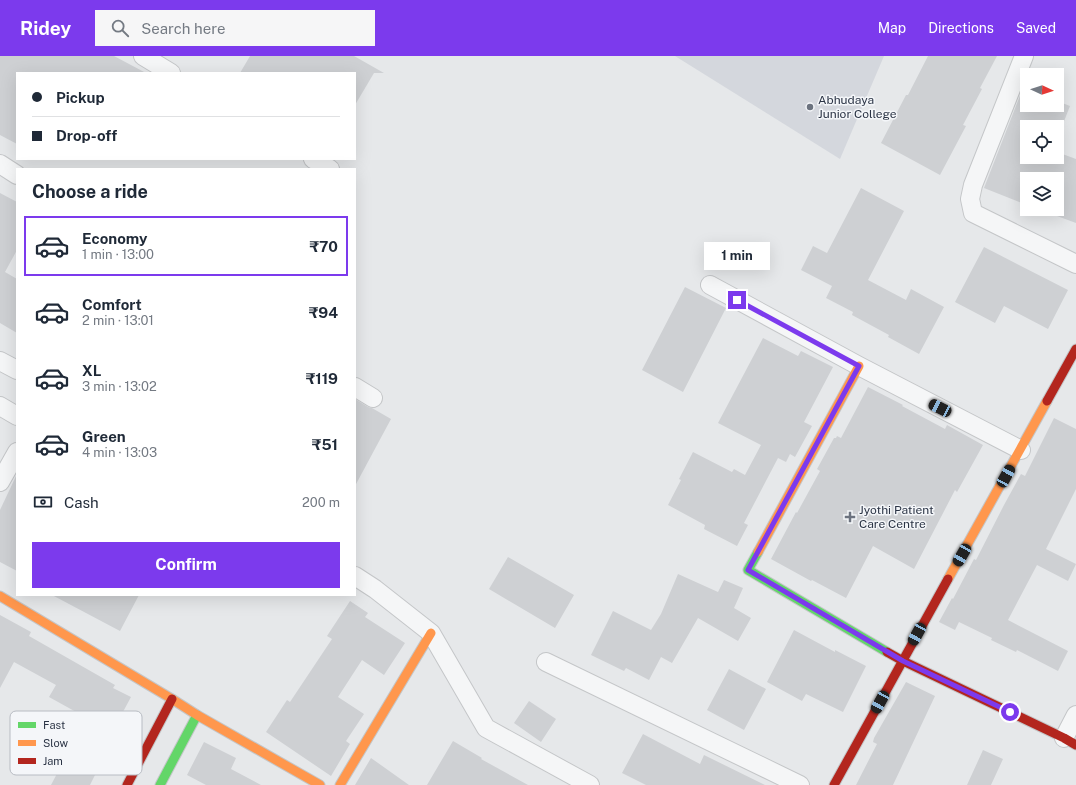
<!DOCTYPE html>
<meta charset="utf-8">
<style>
:root{--surface:#fff;--page:#f6f6f7;--text:#1f2937;--muted:#747a83;--line:#e0e1e3;--accent:#7c3aed}
body{margin:0;font-family:"Public Sans",sans-serif;background:var(--page);color:var(--text);height:100vh;display:flex;flex-direction:column;font-size:15px;white-space:nowrap}
*{box-sizing:border-box;margin:0}
p{font-size:13px;color:var(--muted)}
.icon{flex:none;width:22px;height:22px;fill:none;stroke:currentColor;stroke-width:2;stroke-linecap:round;stroke-linejoin:round}
.map{position:relative;flex:1;overflow:hidden}
.details{position:absolute;left:16px;top:112px;width:340px;height:428px;display:flex;flex-direction:column;background:var(--surface);border-radius:0px;box-shadow:0 4px 16px #0002}
.details>*{flex:none}
.banner{position:absolute;left:16px;top:16px;width:340px;height:88px;border-radius:0px;box-shadow:0 4px 16px #0002;display:grid;align-content:center;height:88px;padding:0 16px;background:var(--surface)}
.needle{width:26px;rotate:93deg}
.buttons{position:absolute;left:1020px;top:12px;display:grid;gap:8px}
.buttons a{display:grid;place-items:center;width:44px;height:44px;border-radius:0px;background:var(--surface);box-shadow:0 4px 16px #0002;font-size:20px}
.end{position:absolute;width:18px;height:18px;margin:-9px;border:5px solid #7c3aed;background:#fff;box-shadow:0 0 0 2px #fff}
.from{border-radius:50%}
.bubble{position:absolute;height:28px;border-radius:0px;background:var(--surface);box-shadow:0 4px 16px #0002;font-size:13px;font-weight:700;line-height:28px;text-align:center}
.car{position:absolute;width:12px;height:24px;margin:-12px -6px;border-radius:5px;box-shadow:0 0 3px 1px #0007;background:linear-gradient(#222 24%,#8ab4d8 0 40%,#222 0 76%,#8ab4d8 0 86%,#222 0)}
.banner b{display:flex;align-items:center;gap:14px;height:38px;font-size:15px}
.banner b+b{border-top:1px solid var(--line)}
.banner i{width:10px;height:10px;background:var(--text)}
ul{padding:0;list-style:none}
li{display:flex;align-items:center;gap:12px;height:60px;margin:0 8px 6px;padding:0 8px;border:2px solid transparent;border-radius:0px}
li div{flex:1}
li b{display:block;font-size:15px}
li em{font-style:normal;font-weight:700}
li.on{border-color:var(--accent)}
li>.icon{width:36px;height:36px;stroke-width:1.5}
h2{padding:0 16px;font-size:18px;line-height:48px}
.pay{display:flex;align-items:center;gap:10px;height:44px;padding:0 16px;font-size:15px}
.pay p{margin-inline-start:auto}
.primary-button{display:flex;gap:8px;margin-top:auto;padding:8px 16px}
.primary-button a{flex:1;height:46px;border-radius:0px;background:var(--accent);color:#fff;font-size:16px;font-weight:700;line-height:46px;text-align:center}
header{display:flex;align-items:center;gap:24px;box-sizing:border-box;height:56px;padding:0 20px;background:var(--accent);color:#fff}
header strong{font-size:19px}
nav{display:flex;gap:22px;margin-inline-start:auto;font-size:14px}
.search{width:280px;height:36px;background:var(--page);display:flex;align-items:center;gap:10px;box-sizing:border-box;padding:0 14px;border-radius:0px;color:var(--muted);font-size:15px}
.map>svg:first-child{display:block}
.built{fill:#d4d7dd}
.building{fill:#ced0d3}
.lines{fill:none;stroke-linecap:round;stroke-linejoin:round}
.street-casing{stroke:#c4c6c8;stroke-width:20}
.fast-casing{stroke:#c4c6c8;stroke-width:11}
.slow-casing{stroke:#c4c6c8;stroke-width:11}
.jam-casing{stroke:#c4c6c8;stroke-width:11}
.street{stroke:#f5f6f7;stroke-width:18}
.fast{stroke:#63d668;stroke-width:9}
.slow{stroke:#ff974d;stroke-width:9}
.jam{stroke:#b3261e;stroke-width:9}
.route{stroke:#7c3aed;stroke-width:5}
.poi-dot{fill:#6c737f;stroke:#f4f6f9;stroke-width:1.5}
.labels{text-anchor:middle;stroke-width:3;stroke-linejoin:round;paint-order:stroke}
.poi-label{font-size:12px;fill:#2b3445;stroke:#f4f6f9;text-anchor:start}
.key{fill:#f4f6f9;stroke:#b8bcc3;stroke-width:1}
.key-label{font-size:11px;fill:#2b3445}
</style>
<header>
<strong>Ridey</strong>
<div class="search"><svg class="icon" aria-label="search" viewBox="0 0 24 24"><circle cx="10" cy="10" r="6"/><path d="M15 15l6 6"/></svg>Search here</div>
<nav><a>Map</a><a>Directions</a><a>Saved</a></nav>
</header>
<div class="map">
<svg width="1076" height="729" viewBox="0 0 1076 729">
<rect width="100%" height="100%" fill="#e6e8ea"/>
<path class="built" d="M 675,0 L 884,0 L 840,103 Z"/>
<path class="building" d="M 0,0 L 114,0 L 146,17 L 17,17 L 17,88 L 0,79 Z
M 250,0 L 354,0 L 384,17 L 374,17 L 355,49 L 355,17 L 240,17 Z
M 928,0 L 997,0 L 980,32 L 982,33 L 963,69 L 966,70 L 940,119 L 881,87 L 906,39 L 908,39 Z
M 1023,32 L 1027,33 L 1027,49 L 1057,49 L 1057,45 L 1070,50 L 1057,83 L 1057,71 L 1027,71 L 1027,101 L 1057,101 L 1057,96 L 1076,103 L 1076,167 L 1038,153 L 1057,153 L 1057,123 L 1027,123 L 1027,149 L 984,132 Z
M 861,132 L 904,155 L 868,224 L 906,244 L 911,233 L 944,251 L 919,298 L 888,281 L 889,279 L 852,259 L 853,256 L 826,242 L 832,230 L 801,214 L 813,190 L 827,197 Z
M 0,137 L 17,146 L 17,194 L 5,216 L 17,223 L 17,277 L 0,267 Z
M 984,191 L 1068,234 L 1048,273 L 1004,250 L 995,267 L 955,246 Z
M 685,231 L 726,252 L 683,336 L 642,314 Z
M 763,282 L 798,300 L 801,295 L 833,311 L 804,366 L 812,370 L 795,401 L 790,398 L 786,406 L 778,402 L 744,467 L 748,469 L 737,490 L 704,473 L 705,469 L 668,449 L 681,424 L 679,423 L 693,396 L 732,416 L 734,413 L 745,419 L 761,389 L 718,367 Z
M 868,331 L 903,349 L 902,350 L 945,373 L 947,369 L 983,389 L 957,436 L 955,434 L 914,513 L 873,490 L 846,542 L 812,524 L 811,525 L 771,503 L 796,456 L 797,457 L 820,415 L 817,413 L 834,382 L 836,382 L 837,380 L 841,382 Z
M 355,343 L 368,351 L 372,352 L 391,363 L 355,430 Z
M 1054,362 L 1076,373 L 1076,433 L 1046,493 L 1076,508 L 1068,525 L 1037,509 L 1008,564 L 1068,595 L 1058,615 L 1017,594 L 1016,596 L 991,584 L 992,582 L 959,566 L 955,574 L 939,566 L 952,542 L 953,543 L 974,503 L 976,504 L 1004,449 L 1021,418 L 1025,420 Z
M 17,418 L 17,515 L 0,506 L 0,454 Z
M 508,501 L 574,539 L 555,572 L 489,533 Z
M 678,518 L 718,536 L 724,524 L 743,532 L 734,552 L 751,562 L 738,585 L 698,562 L 672,607 L 661,601 L 649,624 L 626,612 L 624,615 L 591,599 L 613,555 L 651,574 L 661,558 Z
M 52,539 L 139,539 L 120,575 Z
M 350,545 L 368,557 L 365,561 L 405,587 L 384,619 L 362,604 L 338,641 L 364,658 L 346,685 L 350,688 L 331,720 L 266,676 L 287,644 L 290,646 L 332,583 L 327,580 Z
M 0,559 L 31,576 L 29,580 L 115,629 L 113,632 L 131,641 L 111,678 L 95,668 L 96,667 L 49,641 L 56,629 L 14,606 L 0,632 Z
M 794,574 L 835,596 L 835,594 L 866,610 L 843,656 L 806,638 L 802,645 L 767,626 Z
M 729,613 L 766,633 L 744,674 L 707,654 Z
M 906,626 L 935,640 L 893,729 L 856,729 L 877,688 L 873,686 L 874,682 Z
M 529,645 L 556,663 L 541,686 L 514,667 Z
M 643,678 L 700,708 L 704,699 L 765,729 L 646,729 L 622,717 Z
M 453,685 L 482,702 L 481,703 L 528,729 L 427,729 Z
M 204,686 L 236,702 L 231,713 L 261,729 L 206,729 L 187,719 Z
M 70,693 L 100,709 L 90,729 L 51,729 Z
M 983,694 L 1003,703 L 991,729 L 967,729 Z
M 371,702 L 409,729 L 355,729 Z"/>
<g class="lines">
<defs>
<path id="street" d="M 143,0 L 171,17
M 1024,0 L 973,129 L 970,143 L 973,157 L 1076,208
M 313,103 L 330,113
M 0,108 L 17,119
M 710,229 L 859,310 L 1021,394
M 0,305 L 17,314
M 355,331 L 373,342
M 0,350 L 17,360
M 0,426 L 17,396
M 355,520 L 375,533 L 431,577 L 486,672 L 590,729
M 546,606 L 800,729
M 1064,682 L 1076,659"/>
<path id="fast" d="M 758,496 L 748,514 L 887,596
M 160,729 L 197,659"/>
<path id="slow" d="M 758,496 L 859,310
M 948,523 L 1047,345
M 0,540 L 172,643 L 197,659 L 320,729
M 340,729 L 431,577"/>
<path id="jam" d="M 1047,345 L 1076,293
M 887,596 L 903,605 L 1064,682 L 1076,689
M 127,729 L 172,643
M 834,729 L 948,523"/>
</defs>
<use href="#street" class="street-casing"/>
<use href="#fast" class="fast-casing"/>
<use href="#slow" class="slow-casing"/>
<use href="#jam" class="jam-casing"/>
<use href="#street" class="street"/>
<use href="#fast" class="fast"/>
<use href="#slow" class="slow"/>
<use href="#jam" class="jam"/>
</g>
<g class="lines">
<path class="route" d="M 737,244 L 859,310 L 748,514 L 903,605 L 1010,656"/>
</g>
<g class="poi-dot">
<circle cx="810" cy="51" r="4"/>
<path d="M848 455h4v4h4v4h-4v4h-4v-4h-4v-4h4z"/>
</g>
<g class="labels">
<g class="poi-label">
<text x="818" y="48">Abhudaya<tspan x="818" dy="14">Junior College</tspan></text>
<text x="859" y="458">Jyothi Patient<tspan x="859" dy="14">Care Centre</tspan></text>
</g>
</g>
<rect x="10" y="655" width="132" height="64" rx="6" class="key"/>
<rect x="18" y="666" width="18" height="6" fill="#63d668"/>
<rect x="18" y="684" width="18" height="6" fill="#ff974d"/>
<rect x="18" y="702" width="18" height="6" fill="#b3261e"/>
<g class="key-label">
<text x="43" y="673">Fast</text>
<text x="43" y="691">Slow</text>
<text x="43" y="709">Jam</text>
</g>
</svg>
<div class="buttons">
<a><svg class="needle" viewBox="-14 -14 28 28"><path d="M0-13l5 13h-10z" fill="#e53935"/><path d="M0 13l5-13h-10z" fill="#747a83"/></svg></a>
<a><svg class="icon" aria-label="locate" viewBox="0 0 24 24"><circle cx="12" cy="12" r="6"/><path d="M12 2v4M12 18v4M2 12h4M18 12h4"/></svg></a>
<a><svg class="icon" aria-label="layers" viewBox="0 0 24 24"><path d="M12 4l9 5-9 5-9-5zM3 14l9 5 9-5"/></svg></a>
</div>
<i class="end from" style="left:1010px;top:656px"></i>
<i class="end" style="left:737px;top:244px"></i>
<div class="bubble" style="left:704px;top:186px;width:66px">1 min</div>
<i class="car" style="left:940px;top:352px;rotate:297deg"></i>
<i class="car" style="left:1006px;top:420px;rotate:29deg"></i>
<i class="car" style="left:962px;top:499px;rotate:210deg"></i>
<i class="car" style="left:917px;top:578px;rotate:209deg"></i>
<i class="car" style="left:880px;top:646px;rotate:209deg"></i>
<div class="banner">
<b><i class="from"></i>Pickup</b>
<b><i></i>Drop-off</b>
</div>
<section class="details">
<h2>Choose a ride</h2>
<ul>
<li class="on"><svg class="icon" aria-label="car" viewBox="0 0 24 24"><path d="M5 17H2v-5l4-1 3-4h7l3 4 3 1v5h-3M9 17h6M6 11h13"/><circle cx="7" cy="17" r="2"/><circle cx="17" cy="17" r="2"/></svg><div><b>Economy</b><p>1 min · 13:00</p></div><em>₹70</em></li>
<li><svg class="icon" aria-label="car" viewBox="0 0 24 24"><path d="M5 17H2v-5l4-1 3-4h7l3 4 3 1v5h-3M9 17h6M6 11h13"/><circle cx="7" cy="17" r="2"/><circle cx="17" cy="17" r="2"/></svg><div><b>Comfort</b><p>2 min · 13:01</p></div><em>₹94</em></li>
<li><svg class="icon" aria-label="car" viewBox="0 0 24 24"><path d="M5 17H2v-5l4-1 3-4h7l3 4 3 1v5h-3M9 17h6M6 11h13"/><circle cx="7" cy="17" r="2"/><circle cx="17" cy="17" r="2"/></svg><div><b>XL</b><p>3 min · 13:02</p></div><em>₹119</em></li>
<li><svg class="icon" aria-label="car" viewBox="0 0 24 24"><path d="M5 17H2v-5l4-1 3-4h7l3 4 3 1v5h-3M9 17h6M6 11h13"/><circle cx="7" cy="17" r="2"/><circle cx="17" cy="17" r="2"/></svg><div><b>Green</b><p>4 min · 13:03</p></div><em>₹51</em></li>
</ul>
<div class="pay"><svg class="icon" aria-label="cash" viewBox="0 0 24 24"><path d="M3 7h18v10H3z"/><circle cx="12" cy="12" r="2"/></svg>Cash<p>200 m</p></div>
<div class="primary-button"><a>Confirm</a></div>
</section>
</div>
